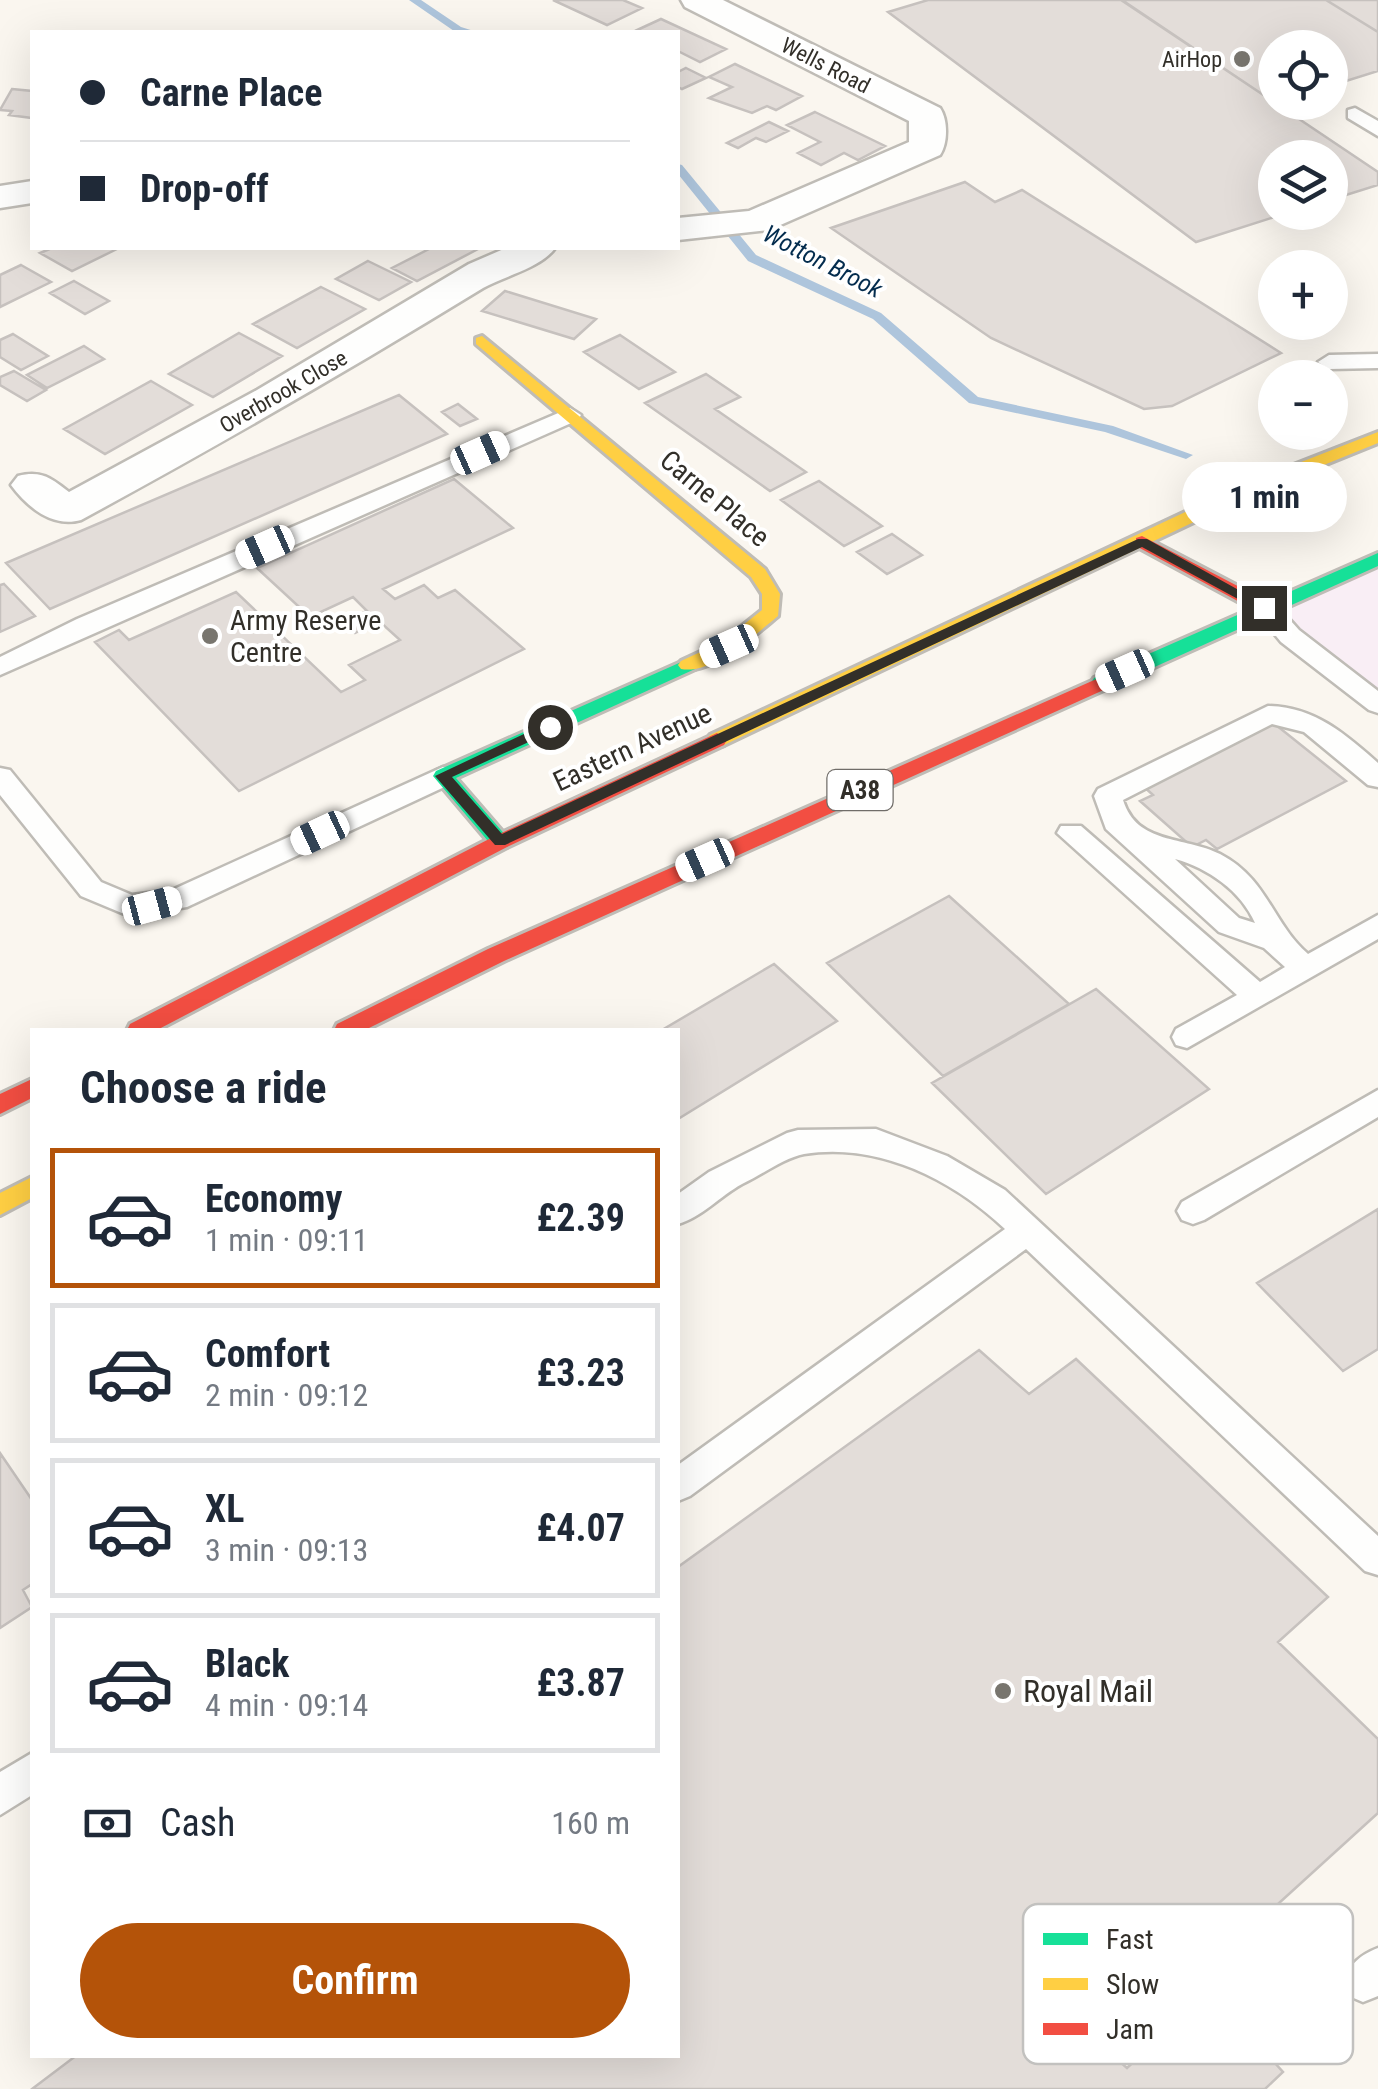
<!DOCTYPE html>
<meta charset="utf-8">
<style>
:root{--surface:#fff;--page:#f6f6f7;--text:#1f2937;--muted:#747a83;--line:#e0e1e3;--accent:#b45309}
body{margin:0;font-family:"Roboto Condensed",sans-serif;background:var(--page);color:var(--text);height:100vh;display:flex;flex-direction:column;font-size:38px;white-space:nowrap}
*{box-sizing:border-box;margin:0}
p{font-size:32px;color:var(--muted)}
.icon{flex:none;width:55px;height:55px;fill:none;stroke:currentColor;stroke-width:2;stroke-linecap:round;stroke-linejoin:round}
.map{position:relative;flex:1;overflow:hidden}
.side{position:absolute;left:30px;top:1028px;width:650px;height:1030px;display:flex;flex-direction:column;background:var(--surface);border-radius:0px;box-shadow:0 10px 40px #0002}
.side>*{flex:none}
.banner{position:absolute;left:30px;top:30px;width:650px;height:220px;border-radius:0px;box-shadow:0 10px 40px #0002;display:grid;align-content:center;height:220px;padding:0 50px;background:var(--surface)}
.fabs{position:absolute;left:1258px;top:30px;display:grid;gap:20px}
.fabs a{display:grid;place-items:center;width:90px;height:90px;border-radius:50%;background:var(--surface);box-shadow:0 10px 40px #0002;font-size:50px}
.end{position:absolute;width:45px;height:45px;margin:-22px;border:12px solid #322f29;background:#fff;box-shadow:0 0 0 5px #fff}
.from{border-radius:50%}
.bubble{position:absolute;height:70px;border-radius:35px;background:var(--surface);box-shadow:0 10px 40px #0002;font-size:32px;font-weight:700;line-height:70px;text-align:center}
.car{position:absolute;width:30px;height:60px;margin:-30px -15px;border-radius:12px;box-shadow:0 0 8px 2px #0007;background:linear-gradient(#fff 24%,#345 0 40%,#fff 0 76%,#345 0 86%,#fff 0)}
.banner b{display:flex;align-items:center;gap:35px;height:95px;font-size:38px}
.banner b+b{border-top:2px solid var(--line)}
.banner i{width:25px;height:25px;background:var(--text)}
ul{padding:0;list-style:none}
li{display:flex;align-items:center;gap:30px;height:140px;margin:0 20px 15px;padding:0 30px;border:5px solid var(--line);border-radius:0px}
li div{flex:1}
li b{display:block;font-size:38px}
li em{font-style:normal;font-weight:700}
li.selected{border-color:var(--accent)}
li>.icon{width:90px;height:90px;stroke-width:1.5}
h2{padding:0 50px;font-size:45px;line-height:120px}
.pay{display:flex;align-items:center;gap:25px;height:110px;padding:0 50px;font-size:38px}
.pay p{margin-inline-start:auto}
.cta{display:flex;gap:20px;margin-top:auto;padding:20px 50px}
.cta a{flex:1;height:115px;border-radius:60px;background:var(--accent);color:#fff;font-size:40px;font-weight:700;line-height:115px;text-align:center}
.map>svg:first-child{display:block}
.commercial{fill:#f9eef5}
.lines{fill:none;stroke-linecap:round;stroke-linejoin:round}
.stream{fill:#aec5dc;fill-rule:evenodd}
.building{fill:#e3ddd9;stroke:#c6c1be;stroke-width:2.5}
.lane-casing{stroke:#bfbcb6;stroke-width:5}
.street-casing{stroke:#bfbcb6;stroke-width:5}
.fast-casing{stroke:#bfbcb6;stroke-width:6}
.slow-casing{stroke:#bfbcb6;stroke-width:6}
.jam-casing{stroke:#bfbcb6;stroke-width:6}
.lane{fill:#fefefd;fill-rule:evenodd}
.street{fill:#fefefd;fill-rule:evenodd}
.fast{fill:#16e098;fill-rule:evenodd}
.slow{fill:#ffcf43;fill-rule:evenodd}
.jam{fill:#f24e42;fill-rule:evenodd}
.route{fill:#322f29}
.poi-dot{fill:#78756e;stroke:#fff;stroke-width:4}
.labels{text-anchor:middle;stroke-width:8;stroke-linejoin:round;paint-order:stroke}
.far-poi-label{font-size:22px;fill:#322f29;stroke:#fff;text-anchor:end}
.far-street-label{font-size:22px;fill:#322f29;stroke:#fff}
.far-water-label{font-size:25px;font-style:italic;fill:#032c4e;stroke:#fff}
.shield{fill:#fff;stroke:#706d69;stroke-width:2.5}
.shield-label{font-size:25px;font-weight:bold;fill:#322f29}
.street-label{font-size:28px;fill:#322f29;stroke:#fff}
.poi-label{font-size:28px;fill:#322f29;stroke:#fff;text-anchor:start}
.near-poi-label{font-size:32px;fill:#322f29;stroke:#fff;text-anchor:start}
.key{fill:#fff;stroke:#c2c1bf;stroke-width:2.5}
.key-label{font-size:28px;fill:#322f29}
</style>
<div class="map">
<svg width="1378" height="2089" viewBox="0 0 1378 2089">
<rect width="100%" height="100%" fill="#faf6ef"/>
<path class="commercial" d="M 1378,559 L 1378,704 L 1265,608 Z"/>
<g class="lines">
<path class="stream" d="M 409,0 L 421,0 L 461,27 L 477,32 L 454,31 Z
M 678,164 L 682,165 L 756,255 L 881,313 L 978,397 L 1113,426 L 1193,455 L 1186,459 L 1105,432 L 969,403 L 873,319 L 748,261 L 678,174 Z"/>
</g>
<path class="building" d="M 553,0 L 623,0 L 642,8 L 607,25 Z
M 928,0 L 1122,0 L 1378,172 L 1378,185 L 1330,200 L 1330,158 L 1275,158 L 1275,212 L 1290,212 L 1196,242 L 888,12 Z
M 1121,0 L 1326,0 L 1378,32 L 1378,71 L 1330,86 L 1330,48 L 1275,48 L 1274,102 Z
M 1326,0 L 1378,0 L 1378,32 Z
M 661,19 L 726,49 L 700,62 L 678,51 L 678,32 L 635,31 Z
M 735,64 L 802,96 L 776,110 L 767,106 L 752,113 L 709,98 L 732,87 L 709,77 Z
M 686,68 L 706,78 L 682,89 L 678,87 L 678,72 Z
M 12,89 L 32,91 L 32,118 L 9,115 L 12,111 L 0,110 Z
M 815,112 L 885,146 L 858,160 L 844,153 L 821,165 L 798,153 L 820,142 L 787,125 Z
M 769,122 L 788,131 L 766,142 L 756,138 L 738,148 L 727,143 Z
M 965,182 L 995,202 L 1022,190 L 1281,353 L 1172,406 L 1144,409 L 991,338 L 831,228 Z
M 52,248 L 119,248 L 72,271 L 40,253 Z
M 431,248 L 480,248 L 417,281 L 392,268 Z
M 368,261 L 411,282 L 379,300 L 336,279 Z
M 21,265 L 51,282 L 0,307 L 0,275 Z
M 74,281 L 109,301 L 85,314 L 50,293 Z
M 321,287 L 365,309 L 297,348 L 253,324 Z
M 505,291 L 596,319 L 574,339 L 482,311 Z
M 239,333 L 282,356 L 213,397 L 169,374 Z
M 13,334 L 48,356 L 21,370 L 0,357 L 0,340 Z
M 620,335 L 675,372 L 639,389 L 584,352 Z
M 84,346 L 104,359 L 47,388 L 27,375 Z
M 14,371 L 46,390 L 27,401 L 0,385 L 0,377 Z
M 706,374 L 740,397 L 715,409 L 806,472 L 770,491 L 645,403 Z
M 151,381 L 192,405 L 105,454 L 64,429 Z
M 399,395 L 447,434 L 50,609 L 6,563 Z
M 458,404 L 477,419 L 460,426 L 442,412 Z
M 454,479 L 513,528 L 383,589 L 395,599 L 424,585 L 438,598 L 455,590 L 524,649 L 239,791 L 95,642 L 119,630 L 129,640 L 236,592 L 341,692 L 365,680 L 349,665 L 400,640 L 379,621 L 355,633 L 344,622 L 367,611 L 353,597 L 310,617 L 257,568 Z
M 819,481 L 882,526 L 844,546 L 781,500 Z
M 892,534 L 922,555 L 887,574 L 857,552 Z
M 4,584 L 35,616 L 0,632 L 0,585 Z
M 1271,721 L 1346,781 L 1217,849 L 1206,840 L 1192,847 L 1140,801 L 1153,795 L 1142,785 Z
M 949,896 L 1069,1004 L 943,1076 L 827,963 Z
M 774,964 L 837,1021 L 678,1119 L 678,1030 L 662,1030 Z
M 1096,989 L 1209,1089 L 1046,1194 L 932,1083 Z
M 1378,1209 L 1378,1349 L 1343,1371 L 1257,1283 Z
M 979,1350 L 1029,1394 L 1076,1359 L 1328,1597 L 1278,1642 L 1378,1739 L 1378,1813 L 1112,2055 L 1127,2068 L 1210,1991 L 1283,2072 L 1265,2089 L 32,2089 L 77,2055 L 678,2055 L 678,1567 Z
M 0,1453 L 32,1500 L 32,1584 L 23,1590 L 32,1607 L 0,1628 Z"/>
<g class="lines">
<defs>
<path id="lane" d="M 1355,108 L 1378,121 L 1378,136 L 1348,118 L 1348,110 Z
M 1378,354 L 1378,368 L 1329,369 L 1318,362 L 1329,355 Z
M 570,408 L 581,415 L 578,420 L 0,675 L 0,657 L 77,619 Z
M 1265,600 L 1274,602 L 1299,630 L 1378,691 L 1378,713 L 1369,710 L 1281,642 L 1253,608 Z
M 1268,706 C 1315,707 1345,734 1378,763 L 1378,787 L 1368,785 L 1304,732 L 1272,724 L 1123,800 C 1137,845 1184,836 1220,854 C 1268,879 1272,923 1308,954 L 1378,915 L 1378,939 L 1187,1048 L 1176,1045 L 1172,1037 L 1176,1029 L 1237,995 L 1057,833 L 1061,826 L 1081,826 L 1260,982 L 1285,967 L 1264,948 L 1219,932 L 1106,829 L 1094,796 L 1098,789 ZM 1175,859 C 1208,868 1241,891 1255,923 L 1239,918 Z
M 443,767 L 453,769 L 456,776 L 453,783 L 187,907 L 129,916 L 81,896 L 0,795 L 0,768 L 10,770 L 101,882 L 132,895 L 172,890 Z
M 1378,1090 L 1378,1117 L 1204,1220 L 1193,1224 L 1182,1220 L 1177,1211 L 1182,1202 Z
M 876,1129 L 947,1156 L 1005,1190 L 1378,1536 L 1378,1575 L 1365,1571 L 1026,1249 L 690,1496 L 678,1501 L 678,1465 L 1005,1229 C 952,1179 878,1142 804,1154 C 784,1158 761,1175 742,1184 C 720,1196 702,1217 678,1224 L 678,1194 L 709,1172 L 787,1133 L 798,1130 Z
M 32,1753 L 32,1795 L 0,1815 L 0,1772 Z
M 1378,1948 L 1378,1996 L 1363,2002 L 1349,1996 L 1343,1982 C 1350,1964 1360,1955 1378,1948 Z"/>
<path id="street" d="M 681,0 L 723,0 L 940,108 C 948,120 948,143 940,155 L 769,230 L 678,240 L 678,218 L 749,211 L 909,142 L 909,121 L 685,7 Z
M 32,181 L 32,203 L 0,208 L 0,186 Z
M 506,248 L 555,248 C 541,268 504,276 483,288 C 351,369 217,446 81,520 C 53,528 28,508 11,485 L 18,476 C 41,470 51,478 69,492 L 257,390 L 469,264 Z"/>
<path id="fast" d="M 1378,553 L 1378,566 L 1108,688 L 1101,689 L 1091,683 L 1094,678 Z
M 688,659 L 698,665 L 695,669 L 456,778 L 507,837 L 510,842 L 507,847 L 493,847 L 433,776 L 436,771 Z"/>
<path id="slow" d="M 482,336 L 765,569 L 780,594 L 778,616 C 756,634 711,675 681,669 L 678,665 L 681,661 L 722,642 L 762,610 L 762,594 L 751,577 L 476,344 L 476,338 Z
M 1378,432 L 1378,443 L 1257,492 L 724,745 L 717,747 L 707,740 L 710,735 L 1245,484 Z
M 32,1177 L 32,1198 L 0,1215 L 0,1193 Z"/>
<path id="jam" d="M 1142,536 L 1272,604 L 1274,608 L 1272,612 L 1258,612 L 1136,546 L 1136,538 Z
M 1101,677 L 1108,678 L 1111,683 L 1108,688 L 504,961 L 365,1030 L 334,1030 L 337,1024 L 488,949 Z
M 717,733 L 727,740 L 724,745 L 507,847 L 157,1030 L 127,1030 L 130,1024 L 493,837 Z
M 32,1079 L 32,1098 L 0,1114 L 0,1094 Z"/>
</defs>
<use href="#lane" class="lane-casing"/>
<use href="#street" class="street-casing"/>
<use href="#fast" class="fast-casing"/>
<use href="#slow" class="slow-casing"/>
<use href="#jam" class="jam-casing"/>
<use href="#lane" class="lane"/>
<use href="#street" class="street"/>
<use href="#fast" class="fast"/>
<use href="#slow" class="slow"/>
<use href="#jam" class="jam"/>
</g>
<path class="route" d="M 1138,539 L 1147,539 L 1271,608 L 1260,611 L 1142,547 L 505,845 L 495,845 L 435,776 L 545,724 L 555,724 L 555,730 L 452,777 L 502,834 Z"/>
<g class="poi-dot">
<circle cx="1242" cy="59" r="10"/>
<circle cx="210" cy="636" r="10"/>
<circle cx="1003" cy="1691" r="10"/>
</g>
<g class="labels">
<g class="far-poi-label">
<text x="1222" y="67">AirHop</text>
</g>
<g class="far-street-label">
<text transform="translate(826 65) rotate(27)" y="8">Wells Road</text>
<text transform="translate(283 391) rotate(-30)" y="8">Overbrook Close</text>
</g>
<g class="far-water-label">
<text transform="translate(823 261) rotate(27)" y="9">Wotton Brook</text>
</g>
<rect class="shield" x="827.5" y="770" width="65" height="40" rx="8"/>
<g class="shield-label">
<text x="860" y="799">A38</text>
</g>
<g class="street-label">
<text transform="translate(715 498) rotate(40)" y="10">Carne Place</text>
<text transform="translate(632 747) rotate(-25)" y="10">Eastern Avenue</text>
</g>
<g class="poi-label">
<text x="230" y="630">Army Reserve<tspan x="230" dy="32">Centre</tspan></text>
</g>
<g class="near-poi-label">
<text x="1023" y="1702">Royal Mail</text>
</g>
</g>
<rect x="1023" y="1904" width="330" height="160" rx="15" class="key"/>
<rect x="1043" y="1933" width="45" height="12" fill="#16e098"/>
<rect x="1043" y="1978" width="45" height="12" fill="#ffcf43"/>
<rect x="1043" y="2023" width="45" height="12" fill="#f24e42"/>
<g class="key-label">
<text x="1106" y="1949">Fast</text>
<text x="1106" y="1994">Slow</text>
<text x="1106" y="2039">Jam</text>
</g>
</svg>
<div class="fabs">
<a><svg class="icon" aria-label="locate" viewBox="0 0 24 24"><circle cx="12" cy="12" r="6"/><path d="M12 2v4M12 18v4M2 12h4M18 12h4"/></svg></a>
<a><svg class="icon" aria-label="layers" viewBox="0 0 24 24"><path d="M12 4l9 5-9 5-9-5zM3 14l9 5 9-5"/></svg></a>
<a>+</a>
<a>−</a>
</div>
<i class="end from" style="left:550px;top:727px"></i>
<i class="end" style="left:1264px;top:608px"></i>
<div class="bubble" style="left:1182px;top:462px;width:165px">1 min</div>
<i class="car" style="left:480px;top:453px;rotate:66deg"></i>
<i class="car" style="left:265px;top:547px;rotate:246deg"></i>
<i class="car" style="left:729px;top:646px;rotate:246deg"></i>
<i class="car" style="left:1125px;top:671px;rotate:246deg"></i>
<i class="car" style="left:320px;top:833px;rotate:245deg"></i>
<i class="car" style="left:705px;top:860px;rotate:246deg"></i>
<i class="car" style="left:152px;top:906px;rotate:75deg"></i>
<div class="banner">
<b><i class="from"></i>Carne Place</b>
<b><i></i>Drop-off</b>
</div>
<section class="side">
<h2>Choose a ride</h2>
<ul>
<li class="selected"><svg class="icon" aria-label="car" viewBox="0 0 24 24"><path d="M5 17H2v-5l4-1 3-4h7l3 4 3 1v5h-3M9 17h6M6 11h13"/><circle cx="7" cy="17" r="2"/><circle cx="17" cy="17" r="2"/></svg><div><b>Economy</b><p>1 min · 09:11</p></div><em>£2.39</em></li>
<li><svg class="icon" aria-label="car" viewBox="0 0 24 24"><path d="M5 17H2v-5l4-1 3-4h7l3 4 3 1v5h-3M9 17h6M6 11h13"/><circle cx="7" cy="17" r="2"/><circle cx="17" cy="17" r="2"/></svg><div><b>Comfort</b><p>2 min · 09:12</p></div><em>£3.23</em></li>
<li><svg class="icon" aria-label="car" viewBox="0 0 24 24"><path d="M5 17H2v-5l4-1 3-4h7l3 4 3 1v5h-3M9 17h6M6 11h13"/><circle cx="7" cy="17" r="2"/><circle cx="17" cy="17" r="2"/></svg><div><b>XL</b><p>3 min · 09:13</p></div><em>£4.07</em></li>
<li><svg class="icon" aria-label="car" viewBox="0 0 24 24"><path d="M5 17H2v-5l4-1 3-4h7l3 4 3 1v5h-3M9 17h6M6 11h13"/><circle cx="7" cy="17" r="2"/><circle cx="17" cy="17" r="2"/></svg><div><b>Black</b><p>4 min · 09:14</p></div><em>£3.87</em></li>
</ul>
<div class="pay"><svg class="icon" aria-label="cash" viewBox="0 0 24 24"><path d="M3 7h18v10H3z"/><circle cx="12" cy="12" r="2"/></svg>Cash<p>160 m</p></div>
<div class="cta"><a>Confirm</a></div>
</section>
</div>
